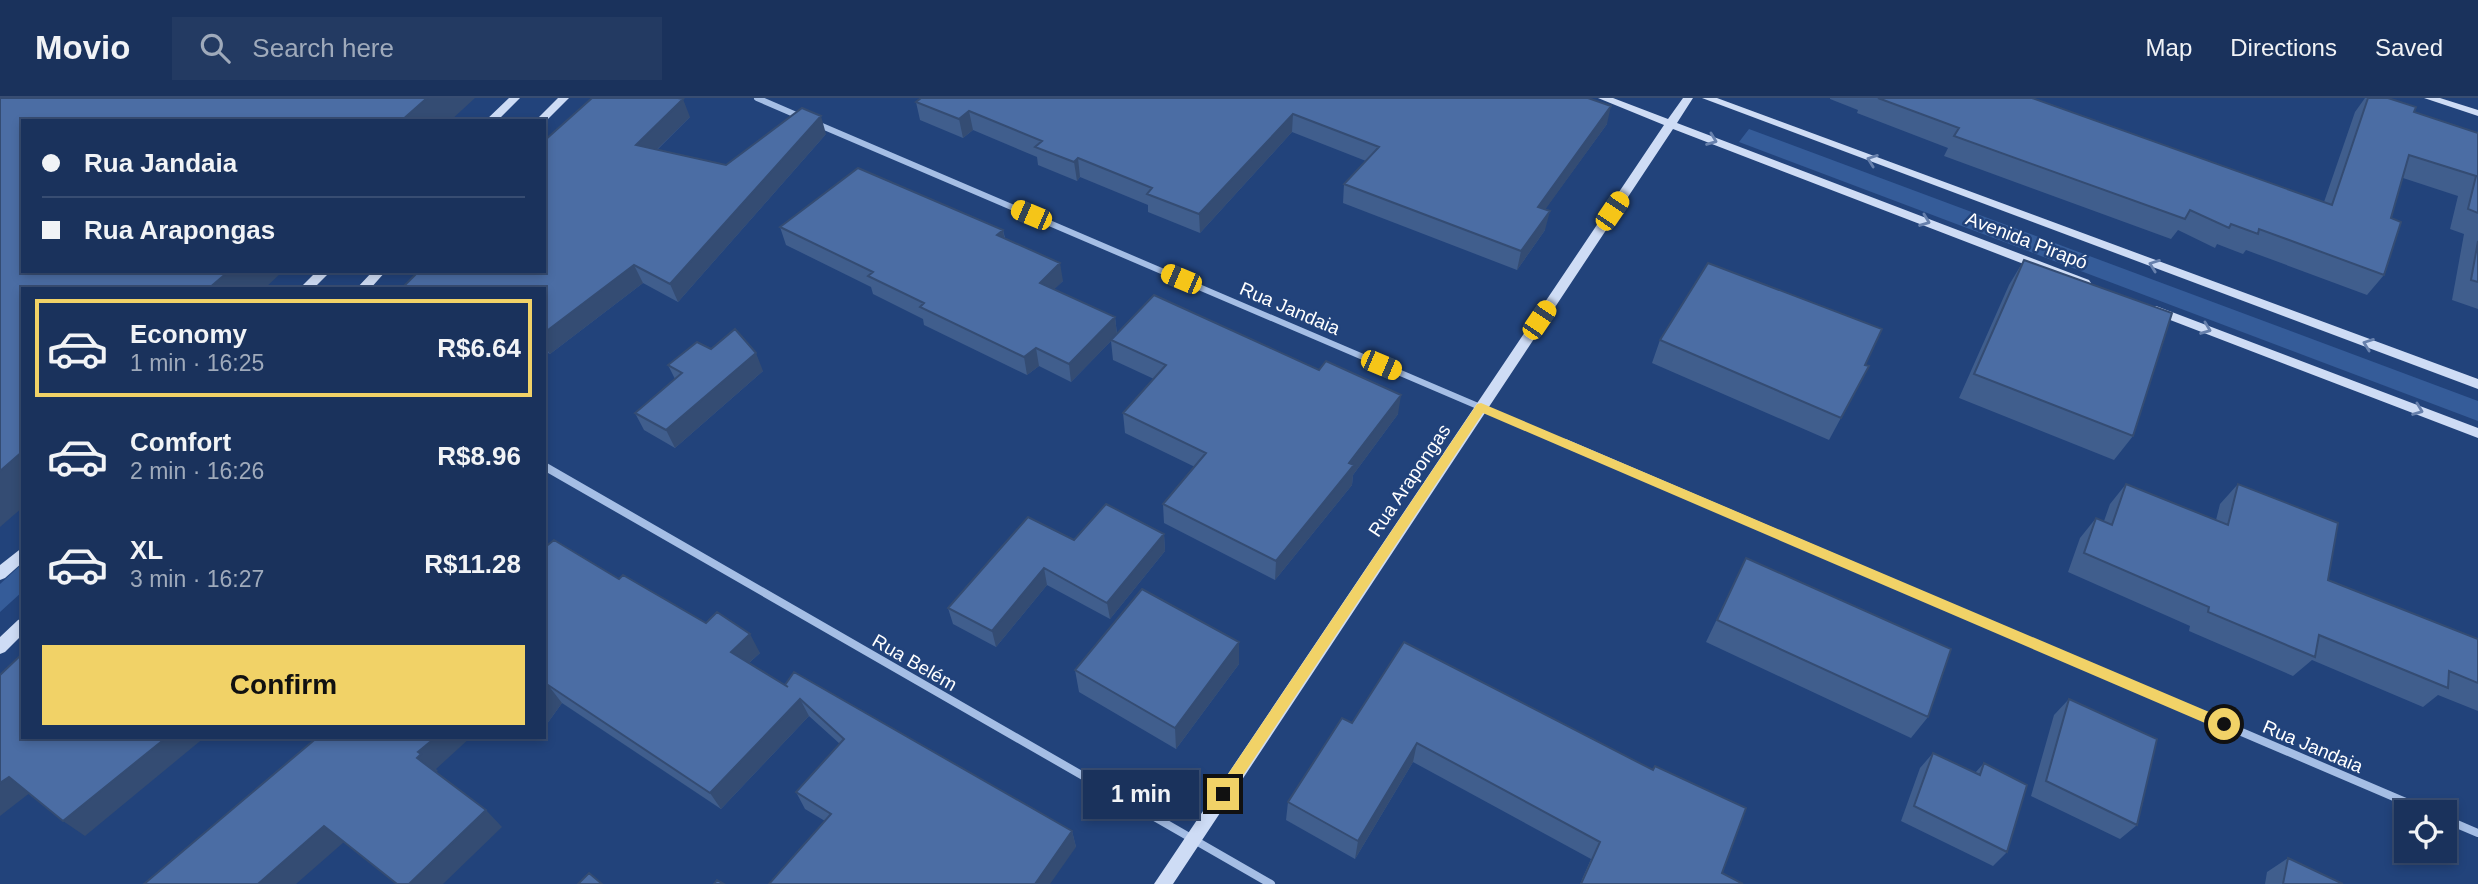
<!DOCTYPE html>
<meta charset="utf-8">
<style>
:root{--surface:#1a325c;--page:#233a62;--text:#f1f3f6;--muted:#9faabb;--line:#384d72;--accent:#f1d267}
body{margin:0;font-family:Arial,sans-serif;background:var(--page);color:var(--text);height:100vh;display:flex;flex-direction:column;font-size:26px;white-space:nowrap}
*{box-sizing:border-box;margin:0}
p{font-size:23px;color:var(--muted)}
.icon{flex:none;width:38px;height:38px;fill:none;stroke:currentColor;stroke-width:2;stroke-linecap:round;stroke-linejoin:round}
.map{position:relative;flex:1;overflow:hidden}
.drawer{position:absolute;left:21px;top:189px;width:525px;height:452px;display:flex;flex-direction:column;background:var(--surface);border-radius:0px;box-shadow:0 4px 10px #0003,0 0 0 2px var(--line)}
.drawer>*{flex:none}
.banner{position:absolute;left:21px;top:21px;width:525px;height:154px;border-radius:0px;box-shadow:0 4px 10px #0003,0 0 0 2px var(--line);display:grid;align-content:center;height:154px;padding:0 21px;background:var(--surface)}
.controls{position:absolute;left:2394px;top:702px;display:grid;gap:14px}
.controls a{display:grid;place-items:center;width:63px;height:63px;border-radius:0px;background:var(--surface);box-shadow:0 4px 10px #0003,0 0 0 2px var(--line);font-size:35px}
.end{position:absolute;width:32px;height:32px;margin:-16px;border:9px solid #f1d267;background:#111;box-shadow:0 0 0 4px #111}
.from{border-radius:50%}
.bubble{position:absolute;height:49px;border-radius:0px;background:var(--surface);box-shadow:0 4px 10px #0003,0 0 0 2px var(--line);font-size:23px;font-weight:700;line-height:49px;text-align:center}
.car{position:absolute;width:21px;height:42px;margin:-21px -10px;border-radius:9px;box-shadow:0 0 5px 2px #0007;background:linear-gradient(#f5c518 24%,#345 0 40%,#f5c518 0 76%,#345 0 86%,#f5c518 0)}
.banner b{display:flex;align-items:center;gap:24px;height:66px;font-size:26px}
.banner b+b{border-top:2px solid var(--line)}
.banner i{width:18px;height:18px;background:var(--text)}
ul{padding:12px 0 0;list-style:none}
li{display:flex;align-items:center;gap:21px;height:98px;margin:0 14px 10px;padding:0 7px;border:4px solid transparent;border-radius:0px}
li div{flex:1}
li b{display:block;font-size:26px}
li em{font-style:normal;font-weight:700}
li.selected{border-color:var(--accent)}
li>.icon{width:63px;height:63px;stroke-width:1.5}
.button{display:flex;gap:14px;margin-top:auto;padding:14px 21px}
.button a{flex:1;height:80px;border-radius:0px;background:var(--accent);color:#111;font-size:28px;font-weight:700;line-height:80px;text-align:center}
header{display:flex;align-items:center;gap:42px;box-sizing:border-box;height:98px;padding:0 35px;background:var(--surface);border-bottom:2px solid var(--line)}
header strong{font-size:33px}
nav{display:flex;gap:38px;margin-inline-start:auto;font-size:24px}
.search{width:490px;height:63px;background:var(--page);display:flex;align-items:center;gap:18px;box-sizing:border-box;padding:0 24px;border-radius:0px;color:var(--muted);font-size:26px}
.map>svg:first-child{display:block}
.green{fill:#355c99}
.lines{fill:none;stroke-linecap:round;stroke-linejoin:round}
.street-far1{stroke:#a5bee5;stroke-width:6}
.street{stroke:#a5bee5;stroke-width:8}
.secondary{fill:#cedcf5;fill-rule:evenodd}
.wall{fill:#405e8d}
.shaded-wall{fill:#344c73}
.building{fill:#4b6da4;stroke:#344c73;stroke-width:2}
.oneway{stroke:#6780ac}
.route{fill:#f1d267}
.labels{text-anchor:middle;stroke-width:5;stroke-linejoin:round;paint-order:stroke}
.street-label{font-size:19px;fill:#fff;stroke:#22437b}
</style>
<header>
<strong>Movio</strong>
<div class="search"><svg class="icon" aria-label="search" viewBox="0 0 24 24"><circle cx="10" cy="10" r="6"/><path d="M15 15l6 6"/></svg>Search here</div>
<nav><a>Map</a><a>Directions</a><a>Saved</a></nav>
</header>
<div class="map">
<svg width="2478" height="786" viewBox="0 0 2478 786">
<rect width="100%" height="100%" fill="#22437b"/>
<path class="green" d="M 1749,31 L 2478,303 L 2478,323 L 1739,44 Z
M 23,465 L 23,493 L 0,514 L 0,486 Z"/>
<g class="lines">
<path class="street-far1" d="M 757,0 L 801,19
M 815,25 L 1569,347"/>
<path class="street" d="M 1565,345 L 2429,714
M 544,368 L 1271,786
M 2445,721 L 2478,735"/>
<path class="secondary" d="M 509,0 L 520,0 L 497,23 L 485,23 Z
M 558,0 L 569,0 L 544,25 L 544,23 L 535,23 Z
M 1598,0 L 1613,0 L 1668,21 L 1683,0 L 1693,0 L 1677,25 L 2089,182 L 2091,185 L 2089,188 L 2081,188 L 1673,31 L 1173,786 L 1154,786 L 1664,27 Z
M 1702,0 L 1717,0 L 2478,281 L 2478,291 Z
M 2424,0 L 2440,0 L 2478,12 L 2478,18 Z
M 317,173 L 331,173 L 313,191 L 299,191 Z
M 373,173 L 386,173 L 370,191 L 356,191 Z
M 2156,208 L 2478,330 L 2478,340 L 2152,215 L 2150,212 L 2152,209 Z
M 23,449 L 23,464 L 5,480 L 0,482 L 0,467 Z
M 23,520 L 23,536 L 5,554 L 0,556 L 0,539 L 18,522 Z"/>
</g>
<path class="wall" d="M 921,0 L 1607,26 L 1545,111 L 1545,132 L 1517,172 L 1343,105 L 1344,86 L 1366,63 L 1292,34 L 1200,135 L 1148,114 L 1148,107 L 1080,79 L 1077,83 L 1038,67 L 1037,59 L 973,32 L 963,40 L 920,22 L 916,4 Z
M 1830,0 L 2032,0 L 2324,104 L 2355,14 L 2365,0 L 2388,0 L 2414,14 L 2478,35 L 2478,211 L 2452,202 L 2464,136 L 2450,131 L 2458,98 L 2403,80 L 2391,120 L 2384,177 L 2367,197 L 2246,152 L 2243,156 L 2217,146 L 2215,150 L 2178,132 L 2171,141 L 1944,58 L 1948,50 L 1857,15 L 1858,12 L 1830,1 Z
M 690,19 L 657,52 L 726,67 L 826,36 L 678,204 L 643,185 L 550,256 L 544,253 L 544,43 Z
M 780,129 L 1003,132 L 1005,140 L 1063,183 L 1054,191 L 1115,219 L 1117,236 L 1398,316 L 1353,377 L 1352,387 L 1275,482 L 1164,425 L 1163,406 L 1195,369 L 1125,335 L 1123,315 L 1154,281 L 1113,262 L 1111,243 L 1071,284 L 1039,268 L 1027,277 L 924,227 L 923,221 L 873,196 L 871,189 L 786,147 Z
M 2024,162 L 2133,338 L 2114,362 L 1959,300 L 2009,187 Z
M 1660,242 L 1865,267 L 1869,268 L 1829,342 L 1652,265 Z
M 711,251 L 763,273 L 675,350 L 644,332 L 635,315 L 675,281 L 668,267 Z
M 2126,386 L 2216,422 L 2220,406 L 2238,386 L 2328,482 L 2478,541 L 2478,613 L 2438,597 L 2423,609 L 2312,562 L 2293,578 L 2189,533 L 2190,528 L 2068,474 L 2080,440 L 2096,420 L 2104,423 L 2110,406 Z
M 1164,436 L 1165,453 L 1110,521 L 1047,487 L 996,549 L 953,526 L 948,510 L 1074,442 Z
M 544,450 L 619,481 L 760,555 L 749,565 L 786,588 L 1072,733 L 1076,749 L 825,723 L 805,711 L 796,694 L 840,646 L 809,618 L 721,711 L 562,605 L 544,630 Z
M 1746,460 L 1928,619 L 1911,640 L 1706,544 Z
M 1404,544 L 1722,775 L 1743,786 L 1580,786 L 1591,761 L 1413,664 L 1355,761 L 1286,722 L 1288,704 L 1352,625 Z
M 1239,566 L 1176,651 L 1079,594 L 1075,572 Z
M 2069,601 L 2137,727 L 2120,741 L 2031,698 L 2054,617 Z
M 1933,655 L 1975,675 L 1984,665 L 2007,754 L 1993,768 L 1901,723 L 1920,670 Z
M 2288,760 L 2343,786 L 2265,786 L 2267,774 Z"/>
<path class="shaded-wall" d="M 427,0 L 475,0 L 450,23 L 401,23 Z
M 683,1 L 690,19 L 643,65 L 636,47 Z
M 1611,8 L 1607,26 L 1534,127 L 1538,109 Z
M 969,13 L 973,32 L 963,40 L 959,21 Z
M 1293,16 L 1292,34 L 1200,135 L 1199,116 Z
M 821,18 L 826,36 L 678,204 L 670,186 Z
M 1078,60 L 1080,79 L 1077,83 L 1074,64 Z
M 1550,113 L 1545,132 L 1517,172 L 1521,153 Z
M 1003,132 L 1006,150 L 997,137 Z
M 1060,165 L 1063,183 L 1042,203 L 1040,185 Z
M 634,167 L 643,185 L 550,256 L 544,247 L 544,235 Z
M 229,173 L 283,173 L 264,191 L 208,191 Z
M 1115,219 L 1117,237 L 1071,284 L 1069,266 Z
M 1036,250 L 1039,268 L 1027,277 L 1024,259 Z
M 756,255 L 763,273 L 675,350 L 666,332 Z
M 1401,297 L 1398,316 L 1353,377 L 1352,387 L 1275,482 L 1276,463 Z
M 23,353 L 23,409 L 0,429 L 0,373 Z
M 1164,436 L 1165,453 L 1110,521 L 1107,505 Z
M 1044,470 L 1047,487 L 996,549 L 992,533 Z
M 750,536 L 760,555 L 741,572 L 731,554 Z
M 1239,544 L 1239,566 L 1176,651 L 1175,630 Z
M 548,587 L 562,605 L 544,630 L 544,592 Z
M 800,601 L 809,618 L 721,711 L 710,695 Z
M 167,639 L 205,639 L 85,738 L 63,723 Z
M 436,639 L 471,639 L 436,671 L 438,673 L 433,677 L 417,660 L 418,654 Z
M 1417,645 L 1413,664 L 1355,761 L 1358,743 Z
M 9,679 L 31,694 L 0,718 L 0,685 Z
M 486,712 L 502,729 L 443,786 L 409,786 Z
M 324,728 L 344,744 L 296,786 L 258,786 Z
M 1072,733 L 1076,749 L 1050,786 L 1035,786 Z"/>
<path class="building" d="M 0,0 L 427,0 L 401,23 L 23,23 L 23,173 L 229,173 L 208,191 L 23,191 L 23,353 L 0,373 Z
M 592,0 L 678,0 L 683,1 L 636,47 L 726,67 L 802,10 L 821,18 L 670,186 L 634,167 L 544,235 L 544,191 L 401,191 L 419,173 L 544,173 L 544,43 Z
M 921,0 L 1588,0 L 1611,8 L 1538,109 L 1550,113 L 1521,153 L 1344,86 L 1379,49 L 1293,16 L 1199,116 L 1147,96 L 1152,90 L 1078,60 L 1074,64 L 1035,49 L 1042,43 L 969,13 L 959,21 L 916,4 Z
M 1878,0 L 2032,0 L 2332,107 L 2368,0 L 2388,0 L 2416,9 L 2414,14 L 2478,35 L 2478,115 L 2468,111 L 2476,78 L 2409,57 L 2391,120 L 2401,124 L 2384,177 L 2259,131 L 2258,136 L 2231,126 L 2229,130 L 2190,112 L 2185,121 L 1954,38 L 1959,30 Z
M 858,70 L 1003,132 L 997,137 L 1060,165 L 1040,185 L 1115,219 L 1069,266 L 1036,250 L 1024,259 L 920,209 L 924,205 L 868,178 L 873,174 L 780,129 Z
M 2478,143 L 2478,184 L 2471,182 Z
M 2024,162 L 2172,215 L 2133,338 L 1974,276 Z
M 1708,165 L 1882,231 L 1865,267 L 1869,268 L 1841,320 L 1660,242 Z
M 1154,197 L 1319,272 L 1326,263 L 1401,297 L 1349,365 L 1354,367 L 1276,463 L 1163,406 L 1206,355 L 1123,315 L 1166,267 L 1111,242 Z
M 735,231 L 756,255 L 666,332 L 635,315 L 682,275 L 668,267 L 697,244 L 711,251 Z
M 2126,386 L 2228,427 L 2238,386 L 2338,425 L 2328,482 L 2478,541 L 2478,585 L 2449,573 L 2448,590 L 2319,537 L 2315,559 L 2208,514 L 2209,509 L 2084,455 L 2096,420 L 2112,427 Z
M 1106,406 L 1164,436 L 1107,505 L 1044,470 L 992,533 L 948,510 L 1028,419 L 1074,442 Z
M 554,442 L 619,481 L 623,477 L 706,525 L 717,514 L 750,536 L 731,554 L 788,589 L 785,587 L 794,574 L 1072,733 L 1035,786 L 769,786 L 831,716 L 796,694 L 844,641 L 800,601 L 710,695 L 548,587 L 544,592 L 544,450 Z
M 1746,460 L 1951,551 L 1928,619 L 1717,522 Z
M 1142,491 L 1239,544 L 1175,630 L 1075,572 Z
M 1404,544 L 1653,672 L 1655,668 L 1746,710 L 1722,775 L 1743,786 L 1581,786 L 1600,744 L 1417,645 L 1358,743 L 1288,704 L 1342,620 L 1352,625 Z
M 23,555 L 23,639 L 167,639 L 63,723 L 9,679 L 0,685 L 0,577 Z
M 2069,601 L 2157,641 L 2137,727 L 2046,683 Z
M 311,639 L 436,639 L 418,654 L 421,656 L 417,660 L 486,712 L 409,786 L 397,786 L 324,728 L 258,786 L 144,786 L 313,643 L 309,640 Z
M 1933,655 L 1980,677 L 1984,665 L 2027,687 L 2007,754 L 1914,708 Z
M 2288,760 L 2343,786 L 2283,786 Z
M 589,775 L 602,786 L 578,786 Z
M 717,782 L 724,786 L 714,786 Z"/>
<defs><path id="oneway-chevron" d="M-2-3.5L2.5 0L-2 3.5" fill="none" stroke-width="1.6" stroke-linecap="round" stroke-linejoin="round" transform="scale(1.75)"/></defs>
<g class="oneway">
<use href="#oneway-chevron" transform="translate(1712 42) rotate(21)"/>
<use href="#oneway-chevron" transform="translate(1872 62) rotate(-160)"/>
<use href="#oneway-chevron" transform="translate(1925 123) rotate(21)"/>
<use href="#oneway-chevron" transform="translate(2154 167) rotate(-160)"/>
<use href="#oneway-chevron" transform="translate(2206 231) rotate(21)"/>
<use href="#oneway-chevron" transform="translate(2368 246) rotate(-160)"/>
<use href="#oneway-chevron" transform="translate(2418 312) rotate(21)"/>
</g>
<path class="route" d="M 1481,305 L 2228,622 L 2230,626 L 2224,632 L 2219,631 L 1483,315 L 1228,700 L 1218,700 L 1218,691 L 1477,306 Z"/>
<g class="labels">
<g class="street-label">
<text transform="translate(2027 142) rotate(21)" y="7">Avenida Pirapó</text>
<text transform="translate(1290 210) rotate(23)" y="7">Rua Jandaia</text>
<text transform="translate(1409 382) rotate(-56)" y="7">Rua Arapongas</text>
<text transform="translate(915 564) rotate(30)" y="7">Rua Belém</text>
<text transform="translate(2313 648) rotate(23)" y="7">Rua Jandaia</text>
</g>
</g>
</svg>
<div class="controls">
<a><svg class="icon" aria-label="locate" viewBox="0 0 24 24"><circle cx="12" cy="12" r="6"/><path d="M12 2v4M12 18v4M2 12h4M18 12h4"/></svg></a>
</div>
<i class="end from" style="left:2224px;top:626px"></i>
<i class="end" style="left:1223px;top:696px"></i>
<div class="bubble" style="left:1083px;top:672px;width:116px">1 min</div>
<i class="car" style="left:1612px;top:113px;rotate:34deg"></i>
<i class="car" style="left:1031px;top:117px;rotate:293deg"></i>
<i class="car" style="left:1181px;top:181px;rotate:293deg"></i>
<i class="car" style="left:1539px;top:222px;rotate:34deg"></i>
<i class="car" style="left:1381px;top:267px;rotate:113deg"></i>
<div class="banner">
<b><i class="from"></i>Rua Jandaia</b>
<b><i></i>Rua Arapongas</b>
</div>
<section class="drawer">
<ul>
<li class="selected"><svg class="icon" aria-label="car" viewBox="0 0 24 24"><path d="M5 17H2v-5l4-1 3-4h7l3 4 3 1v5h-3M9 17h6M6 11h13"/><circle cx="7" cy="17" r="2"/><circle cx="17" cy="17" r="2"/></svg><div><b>Economy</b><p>1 min · 16:25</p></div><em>R$6.64</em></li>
<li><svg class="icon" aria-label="car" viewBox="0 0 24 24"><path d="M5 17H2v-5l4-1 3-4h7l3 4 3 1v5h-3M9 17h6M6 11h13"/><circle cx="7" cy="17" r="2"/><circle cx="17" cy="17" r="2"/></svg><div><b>Comfort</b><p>2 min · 16:26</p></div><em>R$8.96</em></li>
<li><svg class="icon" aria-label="car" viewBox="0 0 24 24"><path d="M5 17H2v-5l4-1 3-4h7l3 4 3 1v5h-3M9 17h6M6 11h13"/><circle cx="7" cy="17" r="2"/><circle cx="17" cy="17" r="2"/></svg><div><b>XL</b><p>3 min · 16:27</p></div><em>R$11.28</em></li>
</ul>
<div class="button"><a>Confirm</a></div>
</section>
</div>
